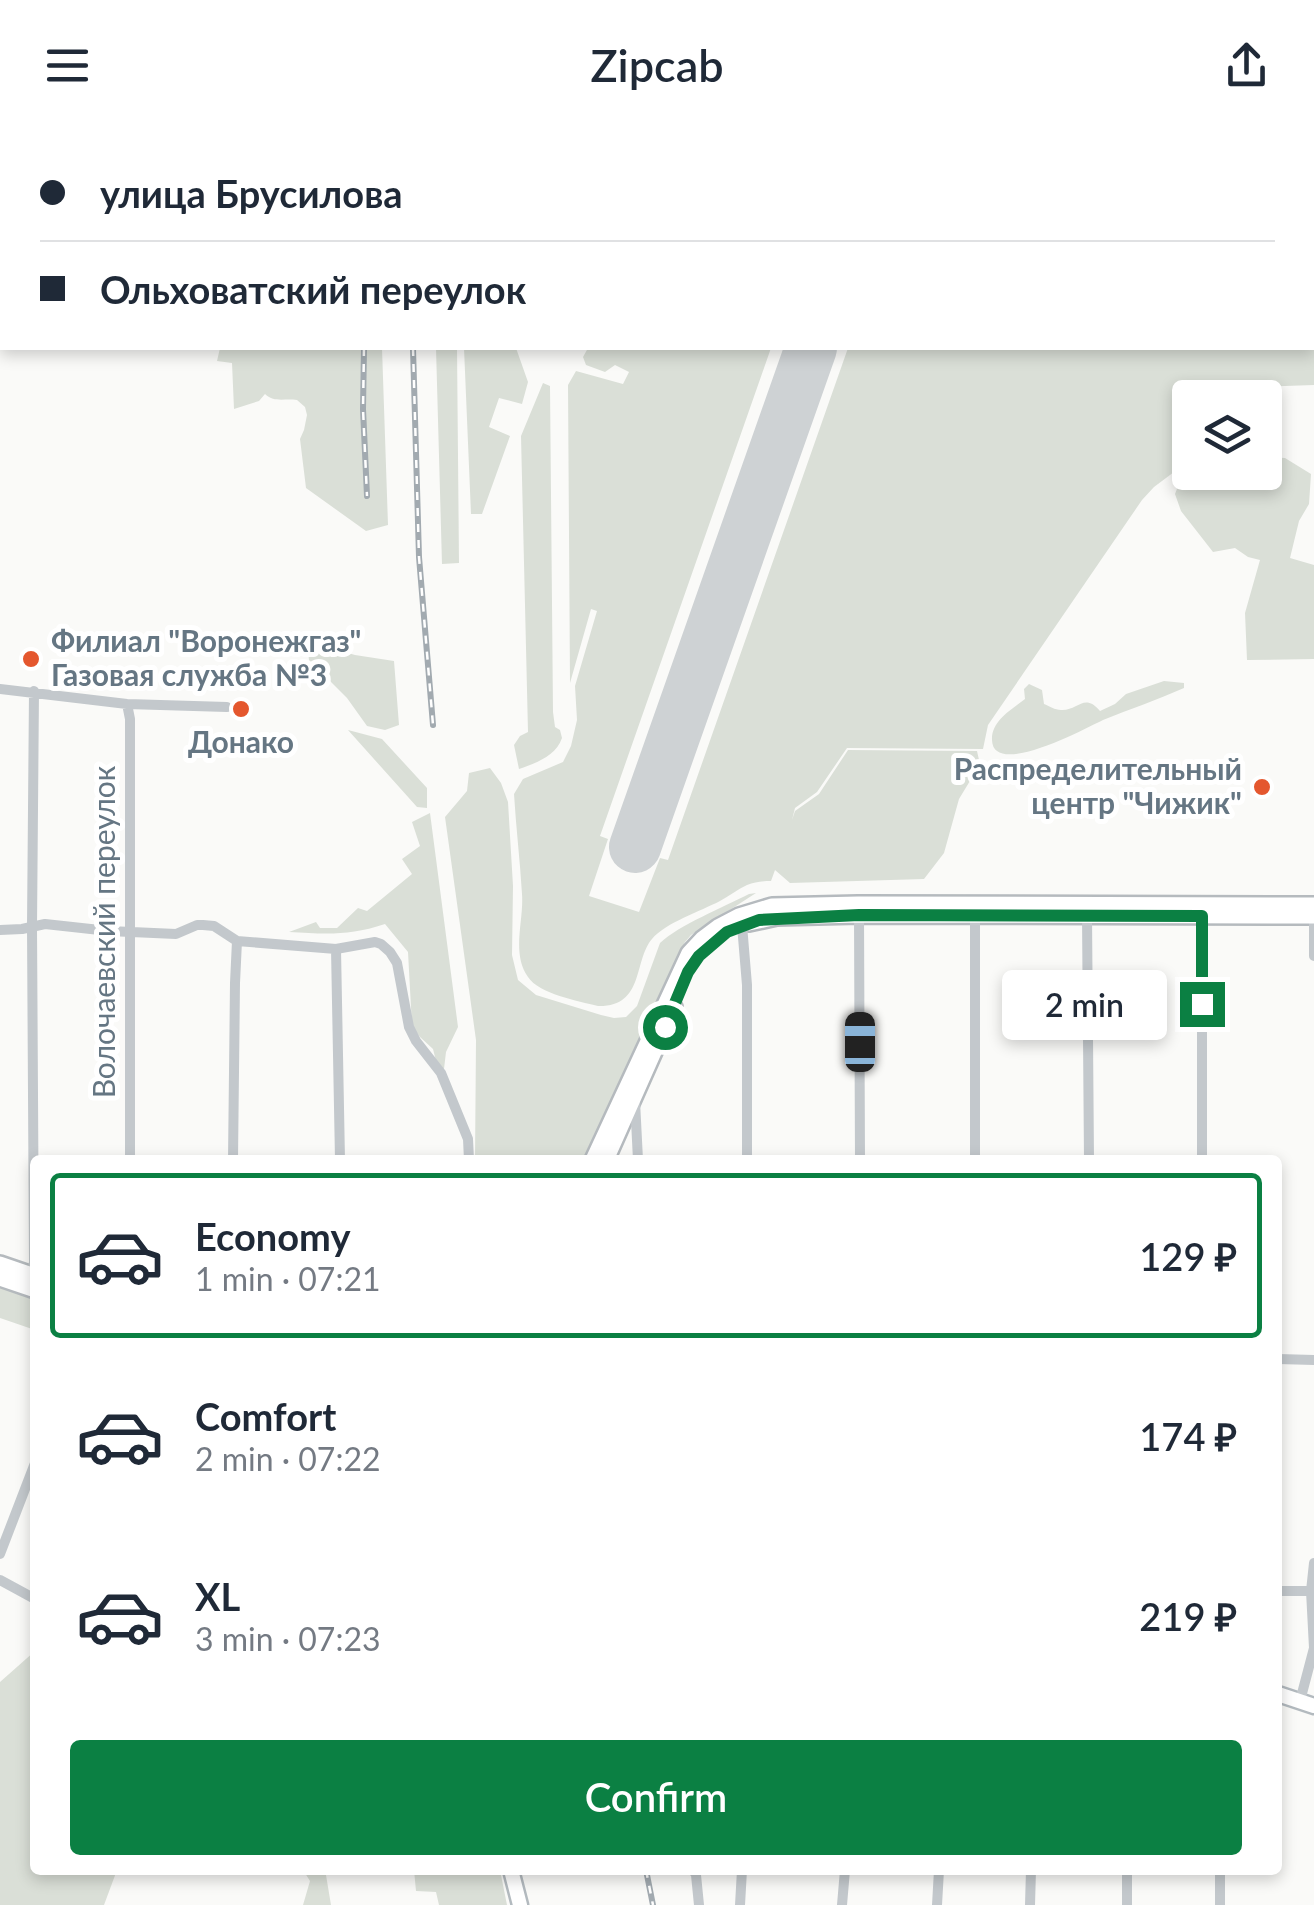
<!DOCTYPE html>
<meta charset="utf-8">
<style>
:root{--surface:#fff;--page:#f6f6f7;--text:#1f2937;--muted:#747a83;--line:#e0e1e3;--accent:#0b8043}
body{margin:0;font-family:Lato,sans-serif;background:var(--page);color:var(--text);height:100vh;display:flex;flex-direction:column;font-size:38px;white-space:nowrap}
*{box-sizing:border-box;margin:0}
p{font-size:32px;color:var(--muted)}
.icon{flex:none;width:55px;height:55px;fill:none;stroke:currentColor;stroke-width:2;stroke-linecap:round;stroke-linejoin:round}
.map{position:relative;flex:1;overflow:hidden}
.panel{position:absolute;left:30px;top:1025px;width:1252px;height:720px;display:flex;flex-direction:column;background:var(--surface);border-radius:10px;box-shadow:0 5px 15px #0003}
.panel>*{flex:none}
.guide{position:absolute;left:0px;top:0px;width:1315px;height:220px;box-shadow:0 5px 15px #0003;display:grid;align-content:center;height:220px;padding:0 40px;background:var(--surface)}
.tools{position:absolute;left:1172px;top:250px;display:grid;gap:20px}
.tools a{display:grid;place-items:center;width:110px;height:110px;border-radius:10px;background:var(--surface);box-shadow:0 5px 15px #0003;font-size:50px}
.end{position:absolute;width:45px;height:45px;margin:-22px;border:12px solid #0b8043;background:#fff;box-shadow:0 0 0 5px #fff}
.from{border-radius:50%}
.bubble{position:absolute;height:70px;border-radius:10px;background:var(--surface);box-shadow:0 5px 15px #0003;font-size:32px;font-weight:600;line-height:70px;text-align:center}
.car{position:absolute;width:30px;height:60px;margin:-30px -15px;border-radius:12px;box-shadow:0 0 8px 2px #0007;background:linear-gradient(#222 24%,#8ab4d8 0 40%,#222 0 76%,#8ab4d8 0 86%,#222 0)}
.guide b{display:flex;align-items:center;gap:35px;height:95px;font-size:38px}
.guide b+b{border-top:2px solid var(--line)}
.guide i{width:25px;height:25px;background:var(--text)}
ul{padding:18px 0 0;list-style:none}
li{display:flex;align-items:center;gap:30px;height:165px;margin:0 20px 15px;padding:0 20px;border:5px solid transparent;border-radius:10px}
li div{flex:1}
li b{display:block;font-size:38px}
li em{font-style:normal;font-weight:600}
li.current{border-color:var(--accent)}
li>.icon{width:90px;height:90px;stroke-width:1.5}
.action{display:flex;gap:20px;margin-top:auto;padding:20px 40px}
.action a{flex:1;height:115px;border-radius:10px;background:var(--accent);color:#fff;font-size:40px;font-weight:600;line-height:115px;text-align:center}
header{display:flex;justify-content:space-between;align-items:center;height:130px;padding:0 40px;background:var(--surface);font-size:45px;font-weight:600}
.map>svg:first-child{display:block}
.green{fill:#dadfd7}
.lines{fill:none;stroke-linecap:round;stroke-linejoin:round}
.runway{stroke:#ced2d4;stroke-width:52}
.secondary-casing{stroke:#b3babf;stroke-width:19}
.primary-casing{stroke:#b5babe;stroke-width:20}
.street{stroke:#c3c8cc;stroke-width:10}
.secondary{stroke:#fff;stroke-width:14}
.primary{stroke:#fff;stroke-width:15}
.rail-casing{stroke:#a2aab0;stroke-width:6}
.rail{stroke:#fff;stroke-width:2.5;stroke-dasharray:8;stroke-linecap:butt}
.route{stroke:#0b8043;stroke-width:12}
.poi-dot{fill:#e4572e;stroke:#fff;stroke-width:4}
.labels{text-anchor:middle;stroke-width:10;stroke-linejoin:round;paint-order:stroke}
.poi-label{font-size:30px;font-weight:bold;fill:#657683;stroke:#fff;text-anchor:start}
.street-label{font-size:30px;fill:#657683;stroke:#fff}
</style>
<header><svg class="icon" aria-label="menu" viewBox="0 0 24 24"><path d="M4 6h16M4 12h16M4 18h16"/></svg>Zipcab<svg class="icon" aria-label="share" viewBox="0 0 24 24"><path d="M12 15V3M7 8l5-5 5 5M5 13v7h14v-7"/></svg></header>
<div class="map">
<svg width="1314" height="1775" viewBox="0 0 1314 1775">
<rect width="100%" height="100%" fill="#fafaf8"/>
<path class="green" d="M 925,0 L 1314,0 L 1314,255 L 1219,258 L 1215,267 L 1190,268 L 1190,330 L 1154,357 L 1142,370 L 988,595 L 983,619 L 847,618 L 817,662 L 795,678 L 792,690 L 795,681 L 819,664 L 848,620 L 977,621 L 979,630 L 976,641 L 959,669 L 944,723 L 924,749 L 790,753 L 775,740 L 771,751 C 762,751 755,752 747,755 C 738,759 729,766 720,771 C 701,781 665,793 652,809 C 633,831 645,877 598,876 C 578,871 539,864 528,847 C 511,823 524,791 522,764 C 520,731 516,697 514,664 L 523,649 L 563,632 L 571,616 L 577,590 L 575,556 L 597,481 L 591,479 L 570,553 L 568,255 L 576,241 L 623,254 L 629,242 L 615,235 L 605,242 L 586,235 L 583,227 L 588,218 L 771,218 L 600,706 L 608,709 L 589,766 L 639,782 L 660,728 L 668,730 L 848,218 L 1312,218 L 1312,2 L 924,2 Z
M 220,218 L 382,218 L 388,395 L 366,401 L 306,358 L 300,309 L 304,300 L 307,285 L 305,277 L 297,270 C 284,268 275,273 265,264 L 259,271 L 234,279 L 232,233 L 217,231 Z
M 436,218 L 457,218 L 459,433 L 442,434 Z
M 464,218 L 516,218 L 528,252 L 522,274 L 499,268 L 489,297 L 510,306 L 482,384 L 471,384 Z
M 543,253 L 550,256 L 553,582 L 555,597 L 560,600 L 562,608 C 556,626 536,633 519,639 L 514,615 L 520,606 L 528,602 L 521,306 Z
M 1265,327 L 1285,328 L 1311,344 L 1309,374 L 1299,391 L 1290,428 L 1314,435 L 1314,529 L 1247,530 L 1245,483 L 1260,430 L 1248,427 L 1235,418 L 1213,422 L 1181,381 L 1175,364 L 1180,351 L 1191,343 L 1265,342 Z
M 307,511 L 355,525 L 394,531 L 399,595 L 385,600 L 367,596 L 347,568 L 309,530 Z
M 1164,551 L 1184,553 L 1184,558 C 1157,570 1130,579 1103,590 C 1088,597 993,649 992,610 C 991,591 1012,579 1025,569 L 1024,559 L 1029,554 L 1042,560 L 1044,574 C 1049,576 1055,580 1061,580 C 1078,581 1084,562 1100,581 L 1115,574 L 1126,564 Z
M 348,600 L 382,609 L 427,658 L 427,678 L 417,677 Z
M 490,638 L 501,653 L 508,672 L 513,756 L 512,825 L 518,850 L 536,865 L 601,885 L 614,888 L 626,887 L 637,876 L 660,813 C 679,795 724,777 749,764 L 756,763 L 691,805 L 685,812 L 587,1030 L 475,1030 L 476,910 L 445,687 L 467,661 L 469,643 Z
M 430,683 L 458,897 L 446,922 L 444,939 L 437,935 L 433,919 L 420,907 L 412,896 L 408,822 L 385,794 C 349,806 326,804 289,802 L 316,792 L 320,798 L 337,798 L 358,778 L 367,781 L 412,744 L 402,729 L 420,716 L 412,692 Z
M 0,1157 L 35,1169 L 35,1200 L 0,1188 Z
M 35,1521 L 35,1740 L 117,1740 L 104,1775 L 0,1775 L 0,1552 Z
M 303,1740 L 318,1740 L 326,1745 L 331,1775 L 303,1775 L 310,1751 Z
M 414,1740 L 500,1740 L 507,1775 L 439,1775 L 436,1762 L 416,1761 Z"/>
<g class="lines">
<path class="runway" d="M 887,2 L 888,0
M 635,717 L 811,218"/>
<defs>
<path id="secondary" d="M 1278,1564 L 1314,1576
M 511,1740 L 520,1775"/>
<path id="primary" d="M 749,793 L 777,787 L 859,785 L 1314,786
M 593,1030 L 689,823 L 702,809 L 718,797 L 739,786 L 772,776 L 858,774 L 1314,775
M 606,1030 L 674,877
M 0,1134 L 35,1146
M 0,1148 L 35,1160"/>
</defs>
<use href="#secondary" class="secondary-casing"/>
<use href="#primary" class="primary-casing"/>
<path class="street" d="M 0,559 L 127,574 L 227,577
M 127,574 L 130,589 L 130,1030
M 859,785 L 860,1030
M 1087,785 L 1089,1030
M 975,786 L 975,1030
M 1202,786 L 1202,1030
M 1314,786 L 1314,826
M 742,795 L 747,855 L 747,1030
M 0,800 L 22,799 L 45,794 L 109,801 L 176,804 L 197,795 L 203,795 L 214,796 L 237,811 L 336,819 L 375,812 L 381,814 L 390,822 L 397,833 L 409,897 L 416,911 L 441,943 L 468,1009 L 469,1030
M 336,819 L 340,1030
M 635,971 L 638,1030
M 233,1030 L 235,853 L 237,811
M 32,1145 L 34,1132 L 32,797 L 34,561
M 1278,1229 L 1314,1230
M 0,1424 L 35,1333
M 0,1450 L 35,1469
M 1278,1461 L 1314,1461
M 1300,1571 L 1314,1518 L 1311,1461 L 1314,1433
M 693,1740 L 696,1745 L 699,1775
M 1127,1740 L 1127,1775
M 740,1775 L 742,1740
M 842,1775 L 845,1740
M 937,1775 L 939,1740
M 1030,1775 L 1031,1740
M 1220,1775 L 1220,1740"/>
<use href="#secondary" class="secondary"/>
<use href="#primary" class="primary"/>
<defs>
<path id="rail" d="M 305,0 L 306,2
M 407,0 L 407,2
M 360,2 L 360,0
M 364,218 L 363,279 L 367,366
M 413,218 L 419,427 L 433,595
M 646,1740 L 653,1775"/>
</defs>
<use href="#rail" class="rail-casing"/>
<use href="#rail" class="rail"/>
</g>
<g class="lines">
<path class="route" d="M 665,897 L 688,842 L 699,826 L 727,802 L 759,790 L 859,785 L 1202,786 L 1202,874"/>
</g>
<g class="poi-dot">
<circle cx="31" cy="529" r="10"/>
<circle cx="241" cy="579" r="10"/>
<circle cx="1262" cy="657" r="10"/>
</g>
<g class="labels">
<g class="poi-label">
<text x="51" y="522">Филиал "Воронежгаз"<tspan x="51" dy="34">Газовая служба №3</tspan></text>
<text x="241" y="623" text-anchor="middle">Донако</text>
<text x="1242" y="650" text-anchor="end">Распределительный<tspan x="1242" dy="34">центр "Чижик"</tspan></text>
</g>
<g class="street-label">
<text transform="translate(105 802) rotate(-90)" y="10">Волочаевский переулок</text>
</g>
</g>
</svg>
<div class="tools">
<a><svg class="icon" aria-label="layers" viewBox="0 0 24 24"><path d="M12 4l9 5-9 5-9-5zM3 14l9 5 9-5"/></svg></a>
</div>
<i class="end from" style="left:665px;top:897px"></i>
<i class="end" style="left:1202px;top:874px"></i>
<div class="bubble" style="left:1002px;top:840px;width:165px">2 min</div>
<i class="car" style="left:860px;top:912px;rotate:0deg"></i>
<div class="guide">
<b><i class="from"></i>улица Брусилова</b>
<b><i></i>Ольховатский переулок</b>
</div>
<section class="panel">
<ul>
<li class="current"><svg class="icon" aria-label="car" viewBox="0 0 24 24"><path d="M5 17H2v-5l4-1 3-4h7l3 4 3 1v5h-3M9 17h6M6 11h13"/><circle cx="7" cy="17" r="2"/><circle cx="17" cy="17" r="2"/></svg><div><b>Economy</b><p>1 min · 07:21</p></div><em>129 ₽</em></li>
<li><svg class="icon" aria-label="car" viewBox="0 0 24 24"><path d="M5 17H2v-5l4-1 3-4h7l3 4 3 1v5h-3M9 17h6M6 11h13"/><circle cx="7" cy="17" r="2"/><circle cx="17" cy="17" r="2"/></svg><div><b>Comfort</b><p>2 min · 07:22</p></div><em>174 ₽</em></li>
<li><svg class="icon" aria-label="car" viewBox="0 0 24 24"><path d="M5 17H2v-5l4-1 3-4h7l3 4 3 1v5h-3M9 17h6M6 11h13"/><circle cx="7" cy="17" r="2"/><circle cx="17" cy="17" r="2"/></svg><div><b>XL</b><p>3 min · 07:23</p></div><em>219 ₽</em></li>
</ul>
<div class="action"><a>Confirm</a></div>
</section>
</div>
